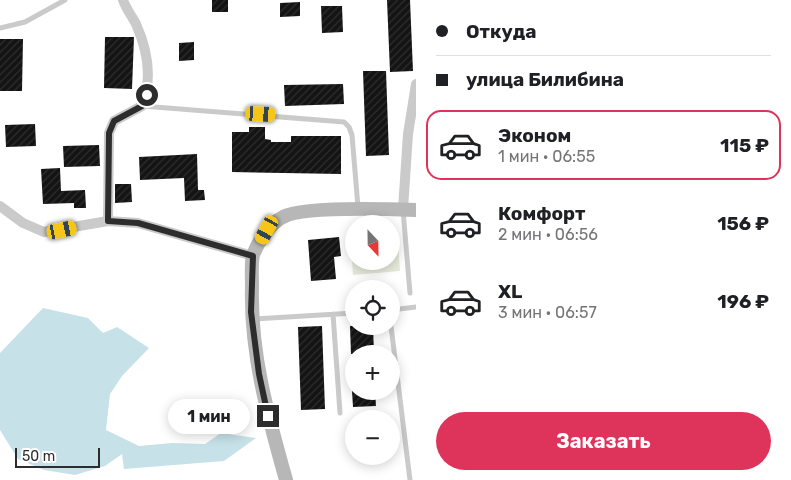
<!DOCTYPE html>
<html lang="ru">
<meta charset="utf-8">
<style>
:root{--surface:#fff;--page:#f6f6f6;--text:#202124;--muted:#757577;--line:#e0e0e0;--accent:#de345b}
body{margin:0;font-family:Rubik,sans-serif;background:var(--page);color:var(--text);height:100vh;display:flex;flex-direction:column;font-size:19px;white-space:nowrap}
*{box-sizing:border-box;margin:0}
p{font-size:16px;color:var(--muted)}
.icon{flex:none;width:28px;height:28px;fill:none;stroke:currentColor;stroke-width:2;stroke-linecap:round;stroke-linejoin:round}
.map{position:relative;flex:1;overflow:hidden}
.details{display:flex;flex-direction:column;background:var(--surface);width:375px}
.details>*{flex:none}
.top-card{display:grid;align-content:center;height:110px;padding:0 20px;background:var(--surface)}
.needle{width:32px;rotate:158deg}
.fabs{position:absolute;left:345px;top:215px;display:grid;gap:10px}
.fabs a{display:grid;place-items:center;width:55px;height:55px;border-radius:50%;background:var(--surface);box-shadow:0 2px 12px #0003;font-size:25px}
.scale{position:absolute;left:15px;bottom:12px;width:85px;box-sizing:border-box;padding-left:5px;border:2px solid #2d2d2d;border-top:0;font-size:14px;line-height:18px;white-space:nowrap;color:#2d2d2d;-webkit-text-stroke:4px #fff;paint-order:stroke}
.end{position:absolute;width:22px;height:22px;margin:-11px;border:6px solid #2d2d2d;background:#fff;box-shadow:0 0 0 2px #fff}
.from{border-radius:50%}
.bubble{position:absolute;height:35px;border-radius:18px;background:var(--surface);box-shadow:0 2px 12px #0003;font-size:16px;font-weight:700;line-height:35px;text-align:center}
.car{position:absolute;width:15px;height:30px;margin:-15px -8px;border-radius:6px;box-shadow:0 0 4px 1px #0007;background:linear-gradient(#f5c518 24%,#345 0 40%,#f5c518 0 76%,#345 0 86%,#f5c518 0)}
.top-card b{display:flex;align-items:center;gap:18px;height:48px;font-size:19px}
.top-card b+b{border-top:1px solid var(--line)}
.top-card i{width:12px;height:12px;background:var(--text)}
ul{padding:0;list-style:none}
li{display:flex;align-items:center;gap:15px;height:70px;margin:0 10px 8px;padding:0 10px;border:2px solid transparent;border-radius:15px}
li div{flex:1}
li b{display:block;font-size:19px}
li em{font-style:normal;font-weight:700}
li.on{border-color:var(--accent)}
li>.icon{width:45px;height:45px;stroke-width:1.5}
.primary-button{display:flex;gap:10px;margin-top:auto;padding:10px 20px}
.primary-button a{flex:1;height:58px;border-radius:30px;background:var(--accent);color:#fff;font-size:20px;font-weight:700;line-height:58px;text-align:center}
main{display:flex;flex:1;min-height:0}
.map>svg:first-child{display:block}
.pitch{fill:#e5eada}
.water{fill:#c7e1e9}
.building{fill:url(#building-hatch)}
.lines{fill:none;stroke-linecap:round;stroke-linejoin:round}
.service{stroke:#cacaca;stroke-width:5}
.minor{stroke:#cacaca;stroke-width:10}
.secondary{stroke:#b7b7b7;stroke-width:14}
.route{stroke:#2d2d2d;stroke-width:6}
</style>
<main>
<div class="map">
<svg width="416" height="480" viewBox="0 0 416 480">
<defs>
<pattern id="building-hatch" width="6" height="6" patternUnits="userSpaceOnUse" patternTransform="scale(1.25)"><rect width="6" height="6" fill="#141414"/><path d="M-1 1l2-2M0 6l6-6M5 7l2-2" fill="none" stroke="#2e2e2e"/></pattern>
</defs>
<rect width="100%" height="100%" fill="#fff"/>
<path class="pitch" d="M 398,241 L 400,271 L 353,275 L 351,245 L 354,245 L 354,261 L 391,261 L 391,242 Z"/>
<path class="water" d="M 43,308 L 88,318 L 103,333 L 117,327 L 149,348 L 122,376 L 110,394 L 106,430 L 139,446 L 172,443 L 205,444 L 221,433 L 256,438 L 224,461 L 124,469 L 122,454 L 105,466 L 75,475 L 44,470 L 18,459 L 0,430 L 0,353 Z"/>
<path class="building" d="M 212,0 L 228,0 L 228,12 L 212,12 Z
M 387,0 L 410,0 L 413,71 L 390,72 Z
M 300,2 L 300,16 L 280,17 L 280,3 Z
M 321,6 L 342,6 L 343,32 L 322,33 Z
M 105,37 L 134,37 L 132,89 L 104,88 Z
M 0,39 L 23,39 L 22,91 L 0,91 Z
M 194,42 L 194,60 L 179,61 L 179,43 Z
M 363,71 L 386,71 L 389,155 L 366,156 Z
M 343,84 L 344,104 L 285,106 L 284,85 Z
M 35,124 L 36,146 L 6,147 L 5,125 Z
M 249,127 L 265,127 L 265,139 L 271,140 L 271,142 L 291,142 L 291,136 L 341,136 L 341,174 L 232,172 L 232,132 L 249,132 Z
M 99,145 L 100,166 L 64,167 L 63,146 Z
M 197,154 L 198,190 L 204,190 L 205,200 L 185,201 L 184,178 L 140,180 L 139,157 Z
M 60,168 L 61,191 L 85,190 L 86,208 L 74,208 L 74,203 L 43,204 L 41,169 Z
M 115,184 L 131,184 L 132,202 L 115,203 Z
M 339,237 L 341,256 L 334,257 L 336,279 L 311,281 L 308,240 Z
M 322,326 L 325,409 L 301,410 L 298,327 Z
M 350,326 L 373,326 L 374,354 L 351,354 Z
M 352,391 L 375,391 L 376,406 L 353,407 Z"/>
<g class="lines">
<path class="service" d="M 0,28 L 25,22 L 65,0
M 142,106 L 344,122 L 349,127 L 352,135 L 358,207
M 403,210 L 410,293
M 391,310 L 416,307
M 333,314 L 340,413
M 253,319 L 354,313
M 391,326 L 410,480"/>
<path class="minor" d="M 0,206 L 23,223 L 44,232 L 108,221 L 138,223 L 253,256
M 403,209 L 408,134 L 416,84
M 108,221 L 109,133 L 114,121 L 142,106 C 153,78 148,51 136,24 C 132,16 126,9 123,0"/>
<path class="secondary" d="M 286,480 C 268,416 250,353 252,286 C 252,277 251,264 253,255 C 258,242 270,223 283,217 C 303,206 389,209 416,210"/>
</g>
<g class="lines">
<path class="route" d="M 147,95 L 142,106 L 114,121 L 109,133 L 108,221 L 138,223 L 253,256 L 251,312 L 259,374 L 268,416"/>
</g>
</svg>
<div class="fabs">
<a><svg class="needle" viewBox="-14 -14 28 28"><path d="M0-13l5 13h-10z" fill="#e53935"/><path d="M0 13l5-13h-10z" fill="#757577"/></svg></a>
<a><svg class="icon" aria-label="locate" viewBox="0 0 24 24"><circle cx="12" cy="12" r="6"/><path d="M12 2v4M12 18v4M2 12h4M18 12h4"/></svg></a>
<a>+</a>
<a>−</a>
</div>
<div class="scale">50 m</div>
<i class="end from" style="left:147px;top:95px"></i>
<i class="end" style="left:268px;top:416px"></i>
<div class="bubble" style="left:168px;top:399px;width:82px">1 мин</div>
<i class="car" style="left:261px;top:114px;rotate:93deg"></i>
<i class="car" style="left:62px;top:230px;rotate:78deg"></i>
<i class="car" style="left:267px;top:230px;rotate:209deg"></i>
</div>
<section class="details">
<div class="top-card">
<b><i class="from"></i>Откуда</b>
<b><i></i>улица Билибина</b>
</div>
<ul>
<li class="on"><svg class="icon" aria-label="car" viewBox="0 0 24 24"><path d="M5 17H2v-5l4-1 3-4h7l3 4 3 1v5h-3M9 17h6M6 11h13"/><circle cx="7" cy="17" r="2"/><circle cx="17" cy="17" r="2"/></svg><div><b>Эконом</b><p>1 мин · 06:55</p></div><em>115 ₽</em></li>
<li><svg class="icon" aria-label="car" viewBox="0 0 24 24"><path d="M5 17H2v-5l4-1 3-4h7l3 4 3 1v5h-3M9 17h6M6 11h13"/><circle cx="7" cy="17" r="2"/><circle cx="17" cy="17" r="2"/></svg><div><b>Комфорт</b><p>2 мин · 06:56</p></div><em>156 ₽</em></li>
<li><svg class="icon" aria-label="car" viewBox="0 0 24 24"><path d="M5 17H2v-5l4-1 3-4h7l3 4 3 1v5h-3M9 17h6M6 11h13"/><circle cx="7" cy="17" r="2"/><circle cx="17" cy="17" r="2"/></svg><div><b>XL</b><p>3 мин · 06:57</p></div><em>196 ₽</em></li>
</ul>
<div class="primary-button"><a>Заказать</a></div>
</section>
</main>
